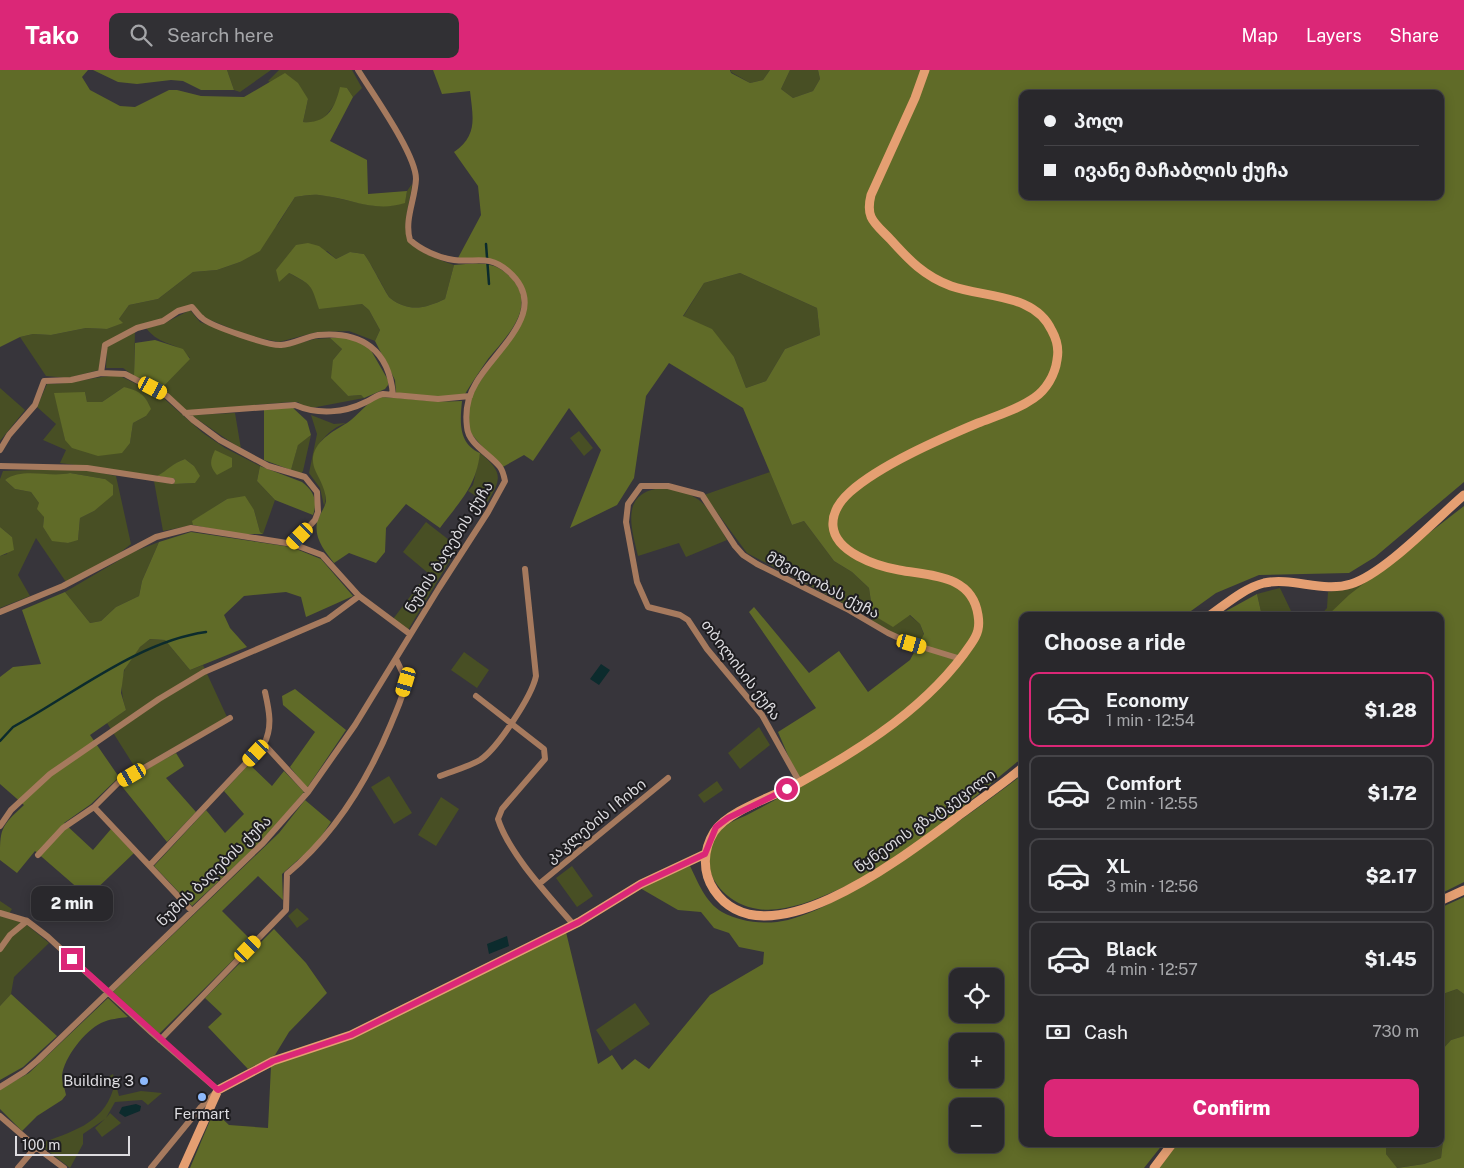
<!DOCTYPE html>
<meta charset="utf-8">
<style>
:root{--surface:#29282c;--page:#313034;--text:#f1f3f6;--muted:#a5a6a9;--line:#454448;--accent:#db2777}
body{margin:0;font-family:"Public Sans","Noto Sans Georgian",sans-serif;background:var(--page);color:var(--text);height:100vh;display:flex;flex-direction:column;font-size:19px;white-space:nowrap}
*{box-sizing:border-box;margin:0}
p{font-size:16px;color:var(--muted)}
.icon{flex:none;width:28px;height:28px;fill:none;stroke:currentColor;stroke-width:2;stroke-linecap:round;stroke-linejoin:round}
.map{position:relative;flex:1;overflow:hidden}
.side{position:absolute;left:1019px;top:542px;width:425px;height:535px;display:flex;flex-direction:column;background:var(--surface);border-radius:10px;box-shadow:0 2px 12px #0003,0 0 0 1px var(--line)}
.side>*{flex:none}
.guide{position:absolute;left:1019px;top:20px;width:425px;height:110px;border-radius:10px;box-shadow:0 2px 12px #0003,0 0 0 1px var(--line);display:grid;align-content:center;height:110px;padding:0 25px;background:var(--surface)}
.fabs{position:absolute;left:949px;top:898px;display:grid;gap:10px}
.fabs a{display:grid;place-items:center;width:55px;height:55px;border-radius:10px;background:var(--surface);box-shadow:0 2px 12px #0003,0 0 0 1px var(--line);font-size:25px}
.scale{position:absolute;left:15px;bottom:12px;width:115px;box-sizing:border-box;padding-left:5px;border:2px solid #dddce0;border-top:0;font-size:14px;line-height:18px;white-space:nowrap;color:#dddce0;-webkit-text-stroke:4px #1e1d20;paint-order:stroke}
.end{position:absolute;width:22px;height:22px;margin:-11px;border:6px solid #db2777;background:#fff;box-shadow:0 0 0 2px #fff}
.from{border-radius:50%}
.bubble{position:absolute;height:35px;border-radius:10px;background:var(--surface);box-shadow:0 2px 12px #0003,0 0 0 1px var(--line);font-size:16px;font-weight:800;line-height:35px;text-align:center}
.car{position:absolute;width:15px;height:30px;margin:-15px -8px;border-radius:6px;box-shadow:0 0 4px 1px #0007;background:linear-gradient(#f5c518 24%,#345 0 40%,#f5c518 0 76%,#345 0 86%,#f5c518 0)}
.guide b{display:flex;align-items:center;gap:18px;height:48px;font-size:19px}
.guide b+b{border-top:1px solid var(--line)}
.guide i{width:12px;height:12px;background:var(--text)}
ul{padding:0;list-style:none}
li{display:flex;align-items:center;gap:15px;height:75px;margin:0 10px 8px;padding:0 15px;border:2px solid var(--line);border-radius:10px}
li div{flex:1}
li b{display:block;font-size:19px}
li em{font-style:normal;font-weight:800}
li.on{border-color:var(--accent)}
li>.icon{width:45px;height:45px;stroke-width:1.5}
h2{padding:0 25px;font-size:22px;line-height:60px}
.pay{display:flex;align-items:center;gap:12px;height:55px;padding:0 25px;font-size:19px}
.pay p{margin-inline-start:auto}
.primary-button{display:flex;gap:10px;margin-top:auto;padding:10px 25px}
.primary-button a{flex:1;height:58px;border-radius:10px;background:var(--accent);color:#fff;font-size:20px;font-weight:800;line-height:58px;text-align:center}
header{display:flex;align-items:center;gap:30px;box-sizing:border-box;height:70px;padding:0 25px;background:var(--accent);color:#fff}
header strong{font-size:24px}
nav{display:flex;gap:28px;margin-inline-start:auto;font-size:18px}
.search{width:350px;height:45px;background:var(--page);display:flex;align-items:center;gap:12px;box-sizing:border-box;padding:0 18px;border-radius:10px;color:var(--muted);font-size:19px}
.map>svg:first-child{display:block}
.green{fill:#484f24;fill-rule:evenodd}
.forest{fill:#606b28;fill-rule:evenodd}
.water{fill:#0c2b2d}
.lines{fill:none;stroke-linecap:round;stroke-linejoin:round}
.stream{stroke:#0c2b2d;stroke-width:2.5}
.street{stroke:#a67a5e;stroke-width:6}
.secondary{stroke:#e59f72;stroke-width:9}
.route{stroke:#db2777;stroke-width:6}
.poi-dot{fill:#8db9fc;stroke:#1e1d20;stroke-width:2}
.labels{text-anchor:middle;stroke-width:4;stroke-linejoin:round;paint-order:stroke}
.street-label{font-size:15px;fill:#dddce0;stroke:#1e1d20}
.poi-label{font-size:15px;fill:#dddce0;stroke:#1e1d20;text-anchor:end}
</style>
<header>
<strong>Tako</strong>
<div class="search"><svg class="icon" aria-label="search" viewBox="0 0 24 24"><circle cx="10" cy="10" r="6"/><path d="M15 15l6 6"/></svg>Search here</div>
<nav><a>Map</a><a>Layers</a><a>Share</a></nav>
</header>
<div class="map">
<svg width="1464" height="1098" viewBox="0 0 1464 1098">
<rect width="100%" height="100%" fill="#37353b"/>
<path class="green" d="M 227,0 L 271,0 L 240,22 L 234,20 Z
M 279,0 L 352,0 L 362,18 L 353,27 L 347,18 L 325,47 L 317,53 L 303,52 L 308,29 L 268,11 Z
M 731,0 L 770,0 L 763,10 L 750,13 L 731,2 Z
M 790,0 L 818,0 L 820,9 L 813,21 L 793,28 L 781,19 Z
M 412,114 C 411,126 407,137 406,149 C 403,180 430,186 454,195 L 445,229 C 426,238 409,243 390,228 C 387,225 371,193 364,184 L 350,182 L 336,189 L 327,181 L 289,203 L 347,235 L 362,234 L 369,240 L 380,260 L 375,271 L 349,261 L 317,262 L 279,272 L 249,266 L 203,247 L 193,235 L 102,275 L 99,300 L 68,308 L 46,306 L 20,267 L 33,264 L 51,265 L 86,258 L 107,259 L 122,253 L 119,249 L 129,235 L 158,229 L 193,202 L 217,200 L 240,192 L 278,154 L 295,127 C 303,126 312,124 319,125 C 350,128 374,143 405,132 L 407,121 Z
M 740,203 L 817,238 L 820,265 L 785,279 L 766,311 L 746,318 L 734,287 L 683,247 L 704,213 Z
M 190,240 L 200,252 L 246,269 L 280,278 L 315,269 L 330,268 L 342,279 L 333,290 L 340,317 L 348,326 L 361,325 L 364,328 L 306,339 L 298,332 L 290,332 L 186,341 L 162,318 L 190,288 C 176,270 162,278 146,258 L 163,254 Z
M 135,261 L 134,306 L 123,298 L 106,298 L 107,277 Z
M 118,305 L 161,326 L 203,363 L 225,378 L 260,396 L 257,411 L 275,430 L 263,464 L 260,462 L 254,440 L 227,429 L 193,451 L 193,455 L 163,461 L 154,411 L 174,414 L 195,413 L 194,396 L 185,389 C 173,393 168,401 157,406 L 60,393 L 66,380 L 43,370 L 56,354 L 37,337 L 47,314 C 72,314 93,307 118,305 ZM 124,317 L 146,346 L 133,353 L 130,373 L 65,370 L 59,341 L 85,322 L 87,332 L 102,332 Z
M 0,318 L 25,340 L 0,371 Z
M 235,343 L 241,379 L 191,345 Z
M 311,345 L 334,354 L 346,353 C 337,356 330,361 323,369 C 300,395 333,412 324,436 L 320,418 L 309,403 L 317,364 Z
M 579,361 L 593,378 L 584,386 L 570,368 Z
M 311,365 L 303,401 L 301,404 L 291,400 L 298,374 Z
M 480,383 C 503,402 502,409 487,433 L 468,421 L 473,415 Z
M 59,399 L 88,400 L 116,406 L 131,474 L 121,482 L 66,512 L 36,468 L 18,505 L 30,526 L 0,538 L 0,486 L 7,484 L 12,467 L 0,457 L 0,409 L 3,401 ZM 70,403 L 105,409 L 94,441 L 80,448 L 78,469 L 68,473 L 52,470 L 43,457 L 44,447 L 39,433 L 31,422 L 15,419 L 5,410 L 36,404 L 60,406 Z
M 770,402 L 792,455 L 804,451 L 834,491 L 852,502 L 869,518 L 873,545 L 909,545 L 920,554 L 924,565 L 919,573 L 889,561 L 872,551 L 873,545 L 858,535 L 850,537 L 747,483 L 704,425 Z
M 661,418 C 703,423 707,435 727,470 L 686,487 L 679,473 L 638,486 C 631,457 620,423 661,418 Z
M 426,452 L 458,477 L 408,560 L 393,549 L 428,503 L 403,482 Z
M 159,472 L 142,511 L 139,526 L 116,537 L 101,551 L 90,553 L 65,522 L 133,482 Z
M 1372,508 L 1327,546 L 1320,546 L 1327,538 L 1328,522 L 1340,520 Z
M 1280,518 L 1291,541 L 1310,546 L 1262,546 L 1257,524 Z
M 150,569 L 165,570 L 190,600 L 203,595 L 227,647 L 136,699 L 107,653 L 126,640 C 116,610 124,587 150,569 Z
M 464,582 L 489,600 L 477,618 L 451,600 Z
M 759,657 L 770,675 L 740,699 L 728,683 Z
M 389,706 L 412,743 L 394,754 L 371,717 Z
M 717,711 L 723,720 L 704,733 L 698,725 Z
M 441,727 L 459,739 L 436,776 L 418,765 Z
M 572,796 L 593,826 L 577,837 L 556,808 Z
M 0,831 L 12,839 L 7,847 L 27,855 L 49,873 L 14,907 L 11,924 L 0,936 Z
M 297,838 L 309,849 L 297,858 L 288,846 Z
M 1457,919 L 1464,924 L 1464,966 L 1451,970 L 1440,982 L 1440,925 Z
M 635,933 L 650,954 L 610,981 L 596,960 Z
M 113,1004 L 119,1026 L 141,1021 L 162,1023 L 148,1035 L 142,1030 L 115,1032 L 106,1048 L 110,1043 L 121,1053 L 102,1067 L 95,1058 L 105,1049 L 83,1064 L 83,1074 L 70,1098 L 39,1074 C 70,1062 102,1055 113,1020 L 108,1007 Z
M 1440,1064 L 1443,1071 L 1441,1088 L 1424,1094 L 1396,1098 L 1386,1084 L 1386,1074 L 1440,1074 Z"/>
<path class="forest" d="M 0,0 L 88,0 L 82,7 L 90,20 L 120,36 L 135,37 L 169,20 L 177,20 L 201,26 L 244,27 L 285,3 L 298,13 L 308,29 L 303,52 C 327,54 335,38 340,17 L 347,18 L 353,27 L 330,71 L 367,90 L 368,124 L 407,121 L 405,133 C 374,143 350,128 319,125 C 312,124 303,126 295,127 L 260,181 L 240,192 L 217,200 L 193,202 L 158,229 L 129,235 L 119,249 L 123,253 L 107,259 L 86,258 L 51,265 L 33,264 L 20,267 L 0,277 Z
M 93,0 L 227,0 L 234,20 L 201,20 L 183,11 L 171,10 L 137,14 L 118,12 Z
M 433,0 L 730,0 L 731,3 L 750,13 L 763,10 L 770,0 L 790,0 L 781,19 L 793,28 L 813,21 L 820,9 L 818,0 L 1464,0 L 1464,412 L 1375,487 L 1349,503 L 1259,505 L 1216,523 L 1184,546 L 1022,546 L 1022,688 C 964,735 905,791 835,821 C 813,831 782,843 758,839 C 718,833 689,789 724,757 C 730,752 740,748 747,745 C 764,736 781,727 797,717 C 837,693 875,665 913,638 L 800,713 L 778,662 L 816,638 L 749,542 L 754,537 L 809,603 L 839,581 L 868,622 L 910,590 L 924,564 L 920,554 L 910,545 L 893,557 L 873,545 L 869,518 L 852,502 L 834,491 L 804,451 L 792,455 L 743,338 L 669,293 L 646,326 L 634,408 L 617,435 L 570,458 L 601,380 L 569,338 L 533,391 L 524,385 L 501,398 L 467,359 L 470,326 L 514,263 L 525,228 L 519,213 L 499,193 L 458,188 L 481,145 L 478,116 L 454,82 C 478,65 473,48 470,21 L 442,24 ZM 1022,24 L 1440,24 L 1440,126 L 1022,126 ZM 740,203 L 817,238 L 820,265 L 785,279 L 766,311 L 746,318 L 734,287 L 712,259 L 683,246 L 704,213 Z
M 308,173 L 319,176 L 336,189 L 350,182 L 364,184 C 371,193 386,224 390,228 C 409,243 426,238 445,229 L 454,195 C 479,193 496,190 513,210 C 537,238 505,268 488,289 C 480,301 472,312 465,324 L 438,327 L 396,323 L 395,310 L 375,271 L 380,260 L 369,240 L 362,234 L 319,239 C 311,214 312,215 289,203 L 279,212 L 276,200 L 296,175 Z
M 347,267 L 369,277 L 388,310 L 388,315 L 385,319 L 364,328 L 361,325 L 348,326 L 331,308 L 333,290 L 342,279 L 330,268 Z
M 155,270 L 183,279 L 190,289 L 162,318 L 134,306 L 135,273 Z
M 124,317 C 139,321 145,324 151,339 L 146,346 L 133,353 L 130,373 L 122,383 L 98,386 L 72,378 L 65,370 L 54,323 L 85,322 L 87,332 L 102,332 Z
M 380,327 C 408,328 434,333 462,331 C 460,352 458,373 480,383 C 476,417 460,431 440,458 L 406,434 L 386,458 L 385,482 L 376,493 L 349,483 L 334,493 C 325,481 314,469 317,452 C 319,445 325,438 326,431 C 326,421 320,410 316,402 C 304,377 330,363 347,353 C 358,346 367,331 380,327 Z
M 292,337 L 307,351 L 311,365 L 298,375 L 291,400 L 264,390 L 264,340 Z
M 215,380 L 232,388 L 232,397 L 217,405 C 209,396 210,391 215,380 Z
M 185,389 L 194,396 L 200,406 L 195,413 L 174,414 L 175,409 L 157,406 C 168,400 173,393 185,389 Z
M 260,396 L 302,412 C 314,421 318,431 313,445 L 275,430 L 257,411 Z
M 70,403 L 105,409 L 113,415 L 113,425 L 94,441 L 80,448 L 78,470 L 68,473 L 52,471 L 43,457 L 44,447 L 37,439 L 39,433 L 31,422 L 15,419 L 5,410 C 23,397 49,408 70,403 Z
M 245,426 L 254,440 L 260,462 L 263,464 L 236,464 L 193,455 L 192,451 L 227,429 Z
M 1464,436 L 1464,812 L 1440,824 L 1440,546 L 1327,546 L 1349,525 Z
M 0,457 L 12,467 L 14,480 L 0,486 Z
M 191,462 L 291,477 L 321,489 L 353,526 L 306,547 L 301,527 L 286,522 L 244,526 L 224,545 L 230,558 L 247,577 L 190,600 L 165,570 L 150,569 L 140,577 L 124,600 L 121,623 L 126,640 L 90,665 L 119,707 L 91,734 L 64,753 L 93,780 L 111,759 L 134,783 L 88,827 L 35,781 L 17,803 L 0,790 C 0,759 0,757 24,735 L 0,714 L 0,607 L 13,597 L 41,594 L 22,540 L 65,522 L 90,553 L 101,551 L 116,537 L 139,526 L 142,511 L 159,472 Z
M 1257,524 L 1262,546 L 1217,546 Z
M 295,619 L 346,660 L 307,718 L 290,697 L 315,662 L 283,635 L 282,626 Z
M 176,683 L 184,696 L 166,708 L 196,742 L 167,772 L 120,714 Z
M 249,694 L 272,716 L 284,701 L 304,722 L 264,769 L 192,836 L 154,796 L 206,740 L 225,763 L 244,744 L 224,721 Z
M 1022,705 L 1022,1074 L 1163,1074 L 1144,1098 L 190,1098 L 214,1041 L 229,1055 L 268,1058 L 271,996 L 369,960 L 566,862 L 598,994 L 612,985 L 622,1000 L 635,989 L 649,999 L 710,925 L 763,894 L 764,882 L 739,877 L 729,863 L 714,858 L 701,842 L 678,840 L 640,818 L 690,796 C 698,812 705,832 722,842 C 742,853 767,855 788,850 C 828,839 865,814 899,792 C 941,764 982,736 1022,705 ZM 958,906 L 995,906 L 995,944 L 958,944 ZM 958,971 L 995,971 L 995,1009 L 958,1009 ZM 958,1036 L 995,1036 L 995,1074 L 958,1074 Z
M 305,730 L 331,752 L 316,774 L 282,804 L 283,830 L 258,806 L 222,841 L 252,871 L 159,964 L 113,922 L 279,763 Z
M 1464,827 L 1464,924 L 1457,919 L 1440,925 L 1440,838 Z
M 274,859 L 306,893 L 327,923 L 289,962 L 275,985 L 248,999 L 208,957 L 222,944 L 205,928 Z
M 11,924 L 57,966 L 23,997 L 0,1010 L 0,936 Z
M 108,928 L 128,947 C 120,948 109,949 101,953 C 85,961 64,987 62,1006 C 62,1012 65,1019 66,1025 L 62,1030 L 37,1046 L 22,1061 L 0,1039 L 0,1019 L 29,1003 Z
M 1464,966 L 1464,1098 L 1159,1098 L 1177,1074 L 1386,1074 L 1386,1084 L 1397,1098 L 1424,1094 L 1441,1088 L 1443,1071 L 1440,1064 L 1440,982 L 1451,970 Z"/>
<path class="water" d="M 601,594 L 610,600 L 599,615 L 590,609 Z
M 507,866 L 509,876 L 489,884 L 487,874 Z
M 136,1034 L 141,1036 L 140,1041 L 125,1047 L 119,1043 L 122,1037 Z"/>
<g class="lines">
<path class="stream" d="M 486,174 L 489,214
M 0,671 L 13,657 C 72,625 139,571 206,562"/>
<path class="street" d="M 101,303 L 105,275 L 137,258 L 163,251 L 178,241 L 192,237 C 195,240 198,245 202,248 C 210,256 270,276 281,275 C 294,274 305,267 318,265 C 362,261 389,280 393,325
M 185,343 L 295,335 C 318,345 344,343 366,332 C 373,329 376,325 383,324 L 438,329 L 470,326
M 0,380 L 9,365 L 35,335 L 44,311 L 71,310 L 101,303 L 125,304 L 167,326 L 193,350 L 220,370 L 268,396 L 305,407 L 317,422 L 318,442 L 315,450 L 293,474
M 0,396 L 87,398 L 172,411
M 0,542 L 63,516 L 156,467 L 191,458 L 293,474 L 322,485 L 359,526 L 410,564
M 476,626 L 544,679 L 545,689 L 502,739 L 498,749 C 509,784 549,826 573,854
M 264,674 L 308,722
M 440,706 C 453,701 468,697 480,690 C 497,679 532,626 536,606 L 525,499
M 800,713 L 762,645 L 707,579 L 688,550 L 680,545 L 648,537 L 637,512 L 626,452 L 628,434 L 641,416 L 668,416 L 702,425 L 735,476 L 743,485 L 757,494 L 847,539 L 888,563 L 912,574 L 961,589
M 0,756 L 11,740 L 50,704 L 159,629 L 204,602 L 328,549 L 359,526
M 38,785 L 63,758 L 94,737
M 150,795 L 264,674 C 273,657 269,640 265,622
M 539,814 L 668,708
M 192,841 L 94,737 L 118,713 L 230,648
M 0,843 L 27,851 L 48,867 L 152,963 L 218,1020 L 201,1037 L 151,1098
M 0,879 L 10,865 L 27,851
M 160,970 L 286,840 L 287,804 C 335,764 367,712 391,654 C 396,641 403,628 405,614 C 406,607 399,596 396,589
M 0,1017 L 24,1002 L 38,990 L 263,773 L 308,722 L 355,655 L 439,518 L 488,442 L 505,411 C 504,406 503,401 500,397 C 490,384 468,374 467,357 C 465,342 468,326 476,313 C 495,279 553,240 508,201 C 488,184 476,193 454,190 C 439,188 421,180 410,170 C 404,150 415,130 416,109 C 416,84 372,23 358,0
M 0,1046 L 36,1077 L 18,1098
M 36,1077 L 64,1098"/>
<path class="secondary" d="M 925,0 L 915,28 L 871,125 C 865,149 875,153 891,170 C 909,190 924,206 951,216 C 985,228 1035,223 1052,261 C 1057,270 1059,280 1057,290 C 1055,305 1046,320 1034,328 C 1017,340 996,346 978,353 C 940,369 880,395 850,422 C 840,431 832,443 833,456 C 835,482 876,496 899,500 C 930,506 972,504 978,545 C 980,557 978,564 971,574 C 930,635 863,678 799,713 C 777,725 727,741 714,762 C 703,780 702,802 714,820 C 766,897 911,781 961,744 C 981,729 1003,714 1022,698
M 1209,546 C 1225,535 1244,518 1264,513 C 1293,507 1323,523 1351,514 C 1384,504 1436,449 1464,425
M 1440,831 L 1464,820
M 183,1098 L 218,1020 L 273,991 L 351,965 L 579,852 L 641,814 L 705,784
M 1154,1098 L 1172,1074"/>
</g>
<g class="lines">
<path class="route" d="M 72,889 L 218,1020 L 273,991 L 351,965 L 579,852 L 641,814 L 705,784 L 716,757 L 728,748 L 787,719"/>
</g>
<g class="poi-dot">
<circle cx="144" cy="1011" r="5"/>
<circle cx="202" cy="1027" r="5"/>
</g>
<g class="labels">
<g class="street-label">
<text transform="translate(449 477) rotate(-58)" y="5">ნუშის ბაღების ქუჩა</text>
<text transform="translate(823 515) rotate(28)" y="5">მშვიდობას ქუჩა</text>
<text transform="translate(741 600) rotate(53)" y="5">თბილისის ქუჩა</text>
<text transform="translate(596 751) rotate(-39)" y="5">კაკლების I ჩიხი</text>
<text transform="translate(925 751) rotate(-35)" y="5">წყნეთის გზატკეცილი</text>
<text transform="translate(214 801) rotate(-44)" y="5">ნუშის ბაღების ქუჩა</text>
</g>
<g class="poi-label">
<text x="134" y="1016">Building 3</text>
<text x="202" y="1049" text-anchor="middle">Fermart</text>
</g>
</g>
</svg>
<div class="fabs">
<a><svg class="icon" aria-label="locate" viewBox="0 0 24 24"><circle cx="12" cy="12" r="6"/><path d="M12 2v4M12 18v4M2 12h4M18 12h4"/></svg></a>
<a>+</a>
<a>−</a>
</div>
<div class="scale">100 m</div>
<i class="end from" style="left:787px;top:719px"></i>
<i class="end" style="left:72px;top:889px"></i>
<div class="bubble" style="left:31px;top:816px;width:82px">2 min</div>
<i class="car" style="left:153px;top:318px;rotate:118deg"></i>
<i class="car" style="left:300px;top:466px;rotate:225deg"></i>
<i class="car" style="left:912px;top:574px;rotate:106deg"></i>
<i class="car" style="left:406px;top:612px;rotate:197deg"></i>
<i class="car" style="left:256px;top:683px;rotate:223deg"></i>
<i class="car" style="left:132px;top:705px;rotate:240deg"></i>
<i class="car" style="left:248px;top:879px;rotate:44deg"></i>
<div class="guide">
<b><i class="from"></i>პოლ</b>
<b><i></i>ივანე მაჩაბლის ქუჩა</b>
</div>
<section class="side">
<h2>Choose a ride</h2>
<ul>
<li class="on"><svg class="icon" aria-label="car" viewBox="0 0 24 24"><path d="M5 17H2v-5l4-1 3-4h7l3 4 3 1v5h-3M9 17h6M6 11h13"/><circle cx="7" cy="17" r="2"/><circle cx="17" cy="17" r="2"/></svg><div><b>Economy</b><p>1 min · 12:54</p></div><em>$1.28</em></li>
<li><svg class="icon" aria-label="car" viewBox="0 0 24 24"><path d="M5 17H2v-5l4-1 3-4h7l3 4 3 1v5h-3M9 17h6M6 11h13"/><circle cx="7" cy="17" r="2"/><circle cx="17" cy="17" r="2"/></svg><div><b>Comfort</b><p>2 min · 12:55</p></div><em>$1.72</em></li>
<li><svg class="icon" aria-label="car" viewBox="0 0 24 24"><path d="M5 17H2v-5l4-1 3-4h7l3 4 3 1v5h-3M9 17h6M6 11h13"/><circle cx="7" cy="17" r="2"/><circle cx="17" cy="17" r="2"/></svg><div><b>XL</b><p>3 min · 12:56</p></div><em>$2.17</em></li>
<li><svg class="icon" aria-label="car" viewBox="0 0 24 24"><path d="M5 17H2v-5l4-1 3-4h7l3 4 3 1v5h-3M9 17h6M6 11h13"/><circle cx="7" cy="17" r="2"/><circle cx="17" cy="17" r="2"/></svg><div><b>Black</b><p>4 min · 12:57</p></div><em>$1.45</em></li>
</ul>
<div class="pay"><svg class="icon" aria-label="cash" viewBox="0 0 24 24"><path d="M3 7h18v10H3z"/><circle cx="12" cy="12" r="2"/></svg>Cash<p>730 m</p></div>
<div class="primary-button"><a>Confirm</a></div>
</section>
</div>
